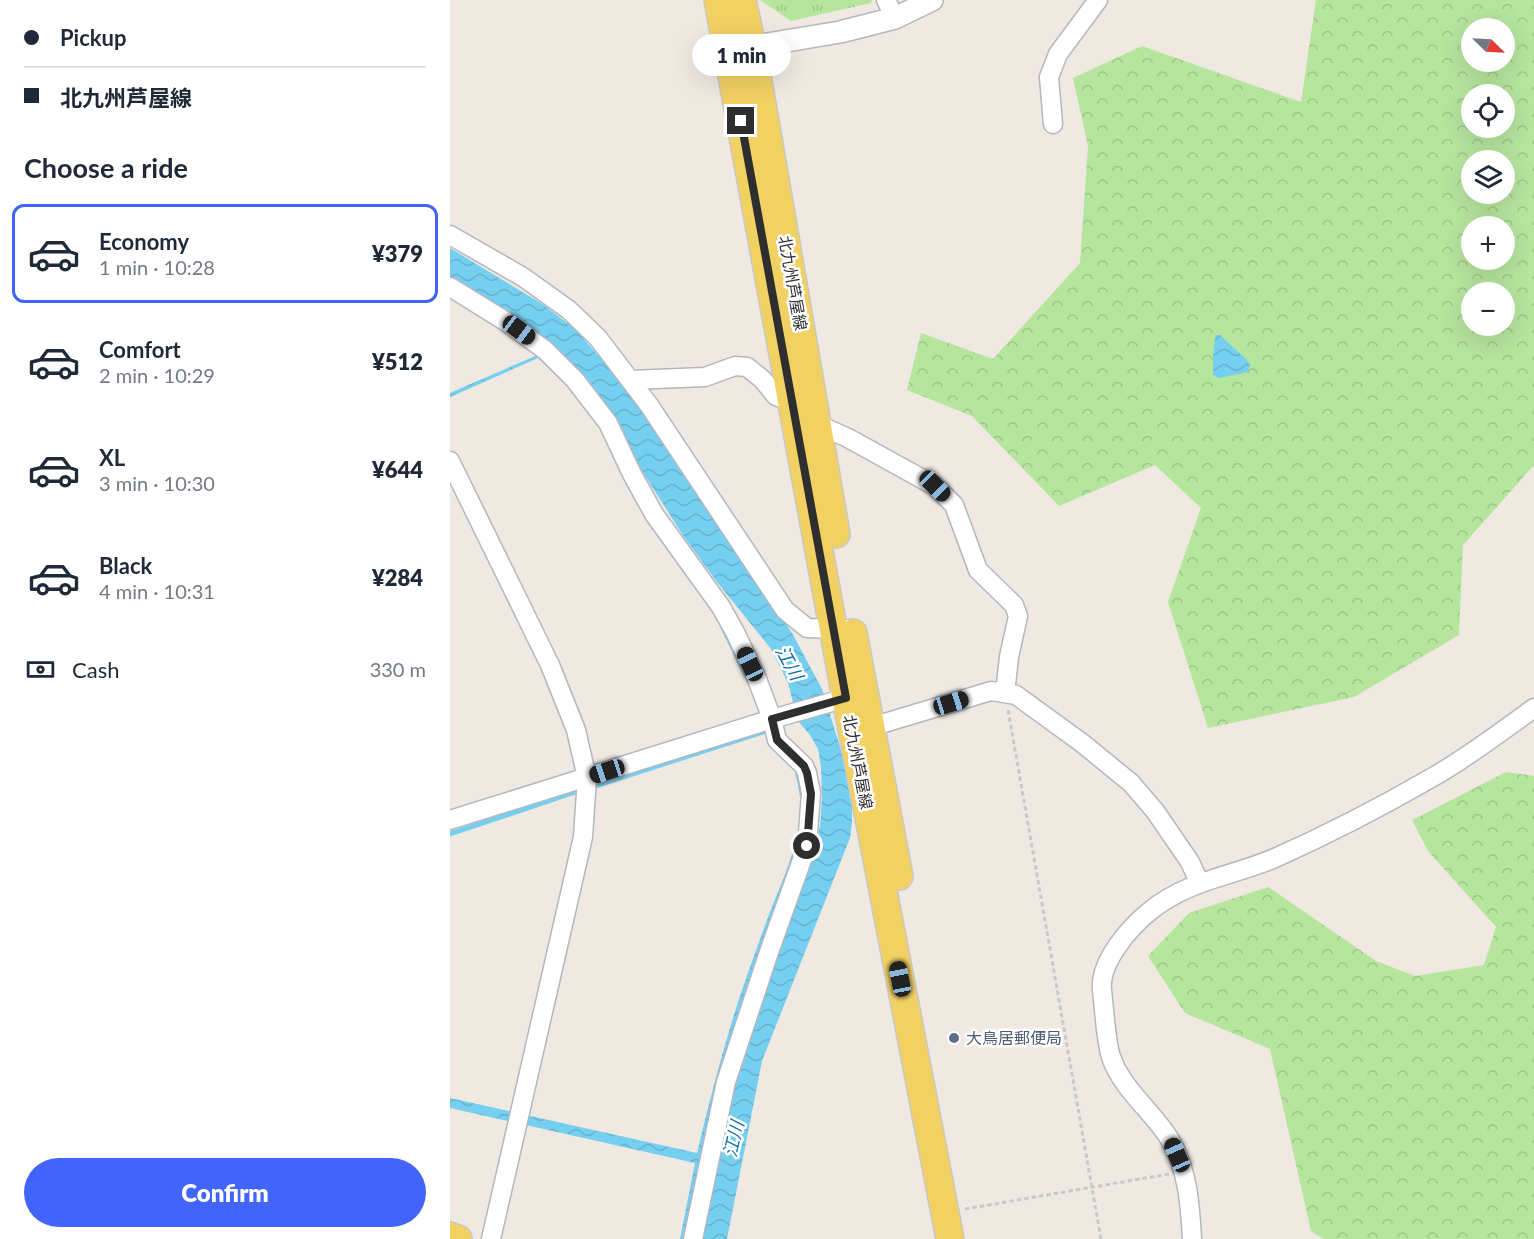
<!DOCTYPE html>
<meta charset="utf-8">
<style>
:root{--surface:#fff;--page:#f2f2f3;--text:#1f2937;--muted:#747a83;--line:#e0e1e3;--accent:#4264fb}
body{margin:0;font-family:Lato,"Noto Sans JP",sans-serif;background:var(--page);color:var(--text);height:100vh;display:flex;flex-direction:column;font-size:22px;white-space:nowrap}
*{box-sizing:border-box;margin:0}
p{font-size:20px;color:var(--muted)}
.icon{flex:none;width:33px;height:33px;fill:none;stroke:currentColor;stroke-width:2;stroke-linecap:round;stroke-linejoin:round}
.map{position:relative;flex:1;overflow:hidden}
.side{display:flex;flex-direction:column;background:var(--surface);width:450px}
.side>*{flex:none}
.banner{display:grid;align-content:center;height:132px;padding:0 24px;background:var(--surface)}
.needle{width:39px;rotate:114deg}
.tools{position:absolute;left:1011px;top:18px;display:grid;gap:12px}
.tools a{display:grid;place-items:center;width:54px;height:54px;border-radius:50%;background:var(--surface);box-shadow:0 6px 24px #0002;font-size:30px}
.end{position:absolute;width:27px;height:27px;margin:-14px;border:8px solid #2e2e2e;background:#fff;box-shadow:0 0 0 3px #fff}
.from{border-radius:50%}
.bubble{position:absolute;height:42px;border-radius:21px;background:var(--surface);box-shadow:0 6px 24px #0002;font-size:20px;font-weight:800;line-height:42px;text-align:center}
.car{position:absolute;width:18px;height:36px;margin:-18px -9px;border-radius:8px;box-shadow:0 0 4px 2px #0007;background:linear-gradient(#222 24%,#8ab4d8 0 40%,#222 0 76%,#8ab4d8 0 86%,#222 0)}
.banner b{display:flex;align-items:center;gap:21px;height:57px;font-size:22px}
.banner b+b{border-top:2px solid var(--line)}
.banner i{width:15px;height:15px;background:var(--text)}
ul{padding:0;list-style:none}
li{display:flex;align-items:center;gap:18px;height:99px;margin:0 12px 9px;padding:0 12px;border:3px solid transparent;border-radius:12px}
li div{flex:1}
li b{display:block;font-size:22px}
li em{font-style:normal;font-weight:800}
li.active{border-color:var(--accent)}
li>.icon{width:54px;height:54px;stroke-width:1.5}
h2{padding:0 24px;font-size:27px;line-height:72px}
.pay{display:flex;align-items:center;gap:15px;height:66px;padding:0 24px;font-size:22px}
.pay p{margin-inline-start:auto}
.cta{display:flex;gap:12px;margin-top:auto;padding:12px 24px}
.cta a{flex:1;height:69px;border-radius:36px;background:var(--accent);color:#fff;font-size:24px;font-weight:800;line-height:69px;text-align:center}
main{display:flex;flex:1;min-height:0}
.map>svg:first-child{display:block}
.grass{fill:url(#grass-tufts)}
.forest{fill:url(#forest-crowns);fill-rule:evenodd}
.water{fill:url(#water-waves)}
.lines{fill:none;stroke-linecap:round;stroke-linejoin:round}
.stream{stroke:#75cff0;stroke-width:5}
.minor-casing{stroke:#b4b7c1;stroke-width:21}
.tertiary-casing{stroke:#b4b7c1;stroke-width:24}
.primary-casing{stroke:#c9c9c9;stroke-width:30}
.path{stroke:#c9c9c9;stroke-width:3;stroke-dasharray:4.5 3;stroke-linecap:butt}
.minor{stroke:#fff;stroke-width:18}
.tertiary{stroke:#fff;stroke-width:21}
.primary{stroke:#f2d163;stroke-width:27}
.route{stroke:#2e2e2e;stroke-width:8}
.service-dot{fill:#5c6f8a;stroke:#fff;stroke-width:2}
.labels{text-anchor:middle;stroke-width:5;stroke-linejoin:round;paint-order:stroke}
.street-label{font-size:16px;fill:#2e2e2e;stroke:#fff}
.service-label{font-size:16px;fill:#4e5e75;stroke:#fff;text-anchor:start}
.water-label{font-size:18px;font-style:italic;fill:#0d6fa3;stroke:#fff}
</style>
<main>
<section class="side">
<div class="banner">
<b><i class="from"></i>Pickup</b>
<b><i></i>北九州芦屋線</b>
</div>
<h2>Choose a ride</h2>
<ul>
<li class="active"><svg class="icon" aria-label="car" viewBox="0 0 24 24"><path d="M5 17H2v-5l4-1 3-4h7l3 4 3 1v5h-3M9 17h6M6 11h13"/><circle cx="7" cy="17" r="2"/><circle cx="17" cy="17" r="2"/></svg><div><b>Economy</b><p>1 min · 10:28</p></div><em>¥379</em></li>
<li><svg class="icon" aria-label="car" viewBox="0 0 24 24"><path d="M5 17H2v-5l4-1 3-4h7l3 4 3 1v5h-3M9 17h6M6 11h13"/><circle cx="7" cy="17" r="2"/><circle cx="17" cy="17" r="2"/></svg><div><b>Comfort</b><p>2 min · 10:29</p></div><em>¥512</em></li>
<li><svg class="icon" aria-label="car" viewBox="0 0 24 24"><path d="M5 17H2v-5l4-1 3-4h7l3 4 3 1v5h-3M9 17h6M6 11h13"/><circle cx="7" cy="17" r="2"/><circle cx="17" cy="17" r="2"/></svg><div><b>XL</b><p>3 min · 10:30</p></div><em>¥644</em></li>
<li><svg class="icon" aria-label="car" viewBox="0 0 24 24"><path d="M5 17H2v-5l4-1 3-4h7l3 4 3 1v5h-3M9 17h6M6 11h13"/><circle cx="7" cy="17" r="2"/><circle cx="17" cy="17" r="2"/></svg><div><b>Black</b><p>4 min · 10:31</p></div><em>¥284</em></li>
</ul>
<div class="pay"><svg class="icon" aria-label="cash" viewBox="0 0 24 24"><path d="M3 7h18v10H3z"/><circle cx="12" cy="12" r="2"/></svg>Cash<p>330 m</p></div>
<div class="cta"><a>Confirm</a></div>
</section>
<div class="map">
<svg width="1084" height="1239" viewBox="0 0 1084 1239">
<defs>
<pattern id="grass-tufts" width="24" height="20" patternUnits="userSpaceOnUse" patternTransform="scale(1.5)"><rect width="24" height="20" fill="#b6e59e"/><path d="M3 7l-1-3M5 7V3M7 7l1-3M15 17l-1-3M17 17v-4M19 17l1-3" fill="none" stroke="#9dc588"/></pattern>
<pattern id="forest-crowns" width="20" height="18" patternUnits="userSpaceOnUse" patternTransform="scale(1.5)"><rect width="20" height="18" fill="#b6e59e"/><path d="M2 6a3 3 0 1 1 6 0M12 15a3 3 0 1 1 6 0" fill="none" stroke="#9dc588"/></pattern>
<pattern id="water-waves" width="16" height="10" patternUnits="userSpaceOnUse" patternTransform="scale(1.5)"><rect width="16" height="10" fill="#75cff0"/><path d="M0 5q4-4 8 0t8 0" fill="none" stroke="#66b2ce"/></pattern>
</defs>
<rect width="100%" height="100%" fill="#efe9e1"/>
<path class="grass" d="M 310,0 L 422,0 L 421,3 L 341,21 Z"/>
<path class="forest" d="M 866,0 L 1084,0 L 1084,465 L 1013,545 L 1009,635 L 904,697 L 758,728 L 718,602 L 751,508 L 705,465 L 609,506 L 522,416 L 457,390 L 471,333 L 543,359 L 630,263 L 638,146 L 623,78 L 692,46 L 851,102 ZM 1022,28 L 1054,28 L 1054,62 L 1022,62 ZM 1022,94 L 1054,94 L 1054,128 L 1022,128 ZM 1022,160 L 1054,160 L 1054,194 L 1022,194 ZM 1022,226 L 1054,226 L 1054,260 L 1022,260 ZM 1022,292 L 1054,292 L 1054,326 L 1022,326 Z
M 1056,772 L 1084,776 L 1084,1239 L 874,1239 L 861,1231 L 820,1049 L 735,1013 L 698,956 L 739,913 L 818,887 L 926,961 L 965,976 L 1034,965 L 1046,927 L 978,851 L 962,820 Z"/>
<path class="water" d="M 0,248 L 94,305 L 126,330 L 175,386 L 215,444 L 342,633 L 372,689 L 402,785 L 402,823 L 400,838 L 312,1061 L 277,1239 L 250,1239 L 265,1163 L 250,1161 L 235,1239 L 230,1239 L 245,1163 L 0,1108 L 0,1098 L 247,1153 C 259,1102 272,1052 288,1002 C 297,975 307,947 317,920 C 334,874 362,824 345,774 L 348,773 L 351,781 L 353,802 L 351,835 L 342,868 L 291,1005 L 260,1113 L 251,1155 L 267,1158 L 285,1070 L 370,827 L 372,798 L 371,766 L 368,749 L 360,735 L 348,721 L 338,683 L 321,649 L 267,582 L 234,537 L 192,471 L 162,412 L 136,378 L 97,341 L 59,311 L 0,279 Z
M 766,335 L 770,335 L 797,360 L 800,365 L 798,372 L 769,378 L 763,375 C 763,364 763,344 766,335 Z
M 90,354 L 151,422 L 270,618 L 297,676 L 294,677 L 264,614 L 197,522 L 177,486 L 149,426 L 125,394 L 88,358 L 0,397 L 0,393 Z"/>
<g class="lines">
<path class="stream" d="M 145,786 L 316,731
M 0,834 L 131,790"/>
<defs>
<path id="minor" d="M 436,0 L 445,18
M 603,124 L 599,77 L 608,54 L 648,0
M 0,235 L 73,277 L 119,310 L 148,338 L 199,405 L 335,610 L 357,628 L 395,629
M 0,287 L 55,321 L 95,350 L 125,380 L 158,423 L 182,474 L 204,514 L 271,607 L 286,634 L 307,679 L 322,719 L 327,740 L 354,766 L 357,773 L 361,793 L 357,846 L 319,952 L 276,1082 L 243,1239
M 180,380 L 255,377 L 285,366 L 297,367 L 312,379 L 326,396 L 343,402
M 367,424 L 398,438 L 485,486 L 504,505 L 528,570 L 564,605 L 568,616 L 559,657 L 555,693
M 0,461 L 100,665 L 126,730 L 137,778 L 133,837 L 41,1239
M 421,727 L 541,691 L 566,695 L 632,743 L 681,783 L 705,811 L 740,862 L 749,882
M 0,820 L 322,719 L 396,698
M 742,1239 C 740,1204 738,1169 719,1138 C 702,1111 672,1089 661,1057 C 656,1042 654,1007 652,990 C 649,962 680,927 700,911 C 738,880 783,876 825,858 C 879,834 931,807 983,777 C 1018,757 1051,732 1084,708"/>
<path id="tertiary" d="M 288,49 L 390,32 L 445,18 L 482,0"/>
<path id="primary" d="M 268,0 L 396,698 L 500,1239
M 292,0 L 302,46 L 386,534
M 403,633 L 449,876
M 0,1236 L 8,1239"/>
</defs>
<use href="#minor" class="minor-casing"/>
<use href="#tertiary" class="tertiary-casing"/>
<use href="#primary" class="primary-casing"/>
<path class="path" d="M 558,710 L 651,1239
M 515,1209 L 719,1174"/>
<use href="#minor" class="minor"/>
<use href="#tertiary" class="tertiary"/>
<use href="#primary" class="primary"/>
</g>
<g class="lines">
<path class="route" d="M 291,121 L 396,698 L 322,719 L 327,740 L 354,766 L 357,773 L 361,794 L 357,846"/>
</g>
<circle class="service-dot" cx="504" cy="1038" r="6"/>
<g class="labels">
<g class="street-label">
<text transform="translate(343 283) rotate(80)" y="6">北九州芦屋線</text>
<text transform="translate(408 762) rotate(79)" y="6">北九州芦屋線</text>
</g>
<g class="service-label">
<text x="516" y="1044">大鳥居郵便局</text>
</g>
<g class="water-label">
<text transform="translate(339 663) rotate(61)" y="6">江川</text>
<text transform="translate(284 1139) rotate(-77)" y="6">江川</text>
</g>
</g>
</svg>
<div class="tools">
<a><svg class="needle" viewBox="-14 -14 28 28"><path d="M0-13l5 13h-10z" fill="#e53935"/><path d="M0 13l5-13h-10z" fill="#747a83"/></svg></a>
<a><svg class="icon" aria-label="locate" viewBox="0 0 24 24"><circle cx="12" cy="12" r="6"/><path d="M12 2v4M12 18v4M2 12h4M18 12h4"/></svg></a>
<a><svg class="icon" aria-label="layers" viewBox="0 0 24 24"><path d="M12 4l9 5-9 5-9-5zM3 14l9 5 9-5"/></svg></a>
<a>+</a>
<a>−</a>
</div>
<i class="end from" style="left:357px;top:846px"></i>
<i class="end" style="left:291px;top:121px"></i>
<div class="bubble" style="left:242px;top:34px;width:99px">1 min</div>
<i class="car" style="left:69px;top:330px;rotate:127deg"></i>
<i class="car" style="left:485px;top:486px;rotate:135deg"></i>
<i class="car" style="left:300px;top:664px;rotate:335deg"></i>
<i class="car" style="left:501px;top:703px;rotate:73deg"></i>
<i class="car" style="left:157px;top:771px;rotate:252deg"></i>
<i class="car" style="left:450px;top:979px;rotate:349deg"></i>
<i class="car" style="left:727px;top:1155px;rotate:336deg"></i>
</div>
</main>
